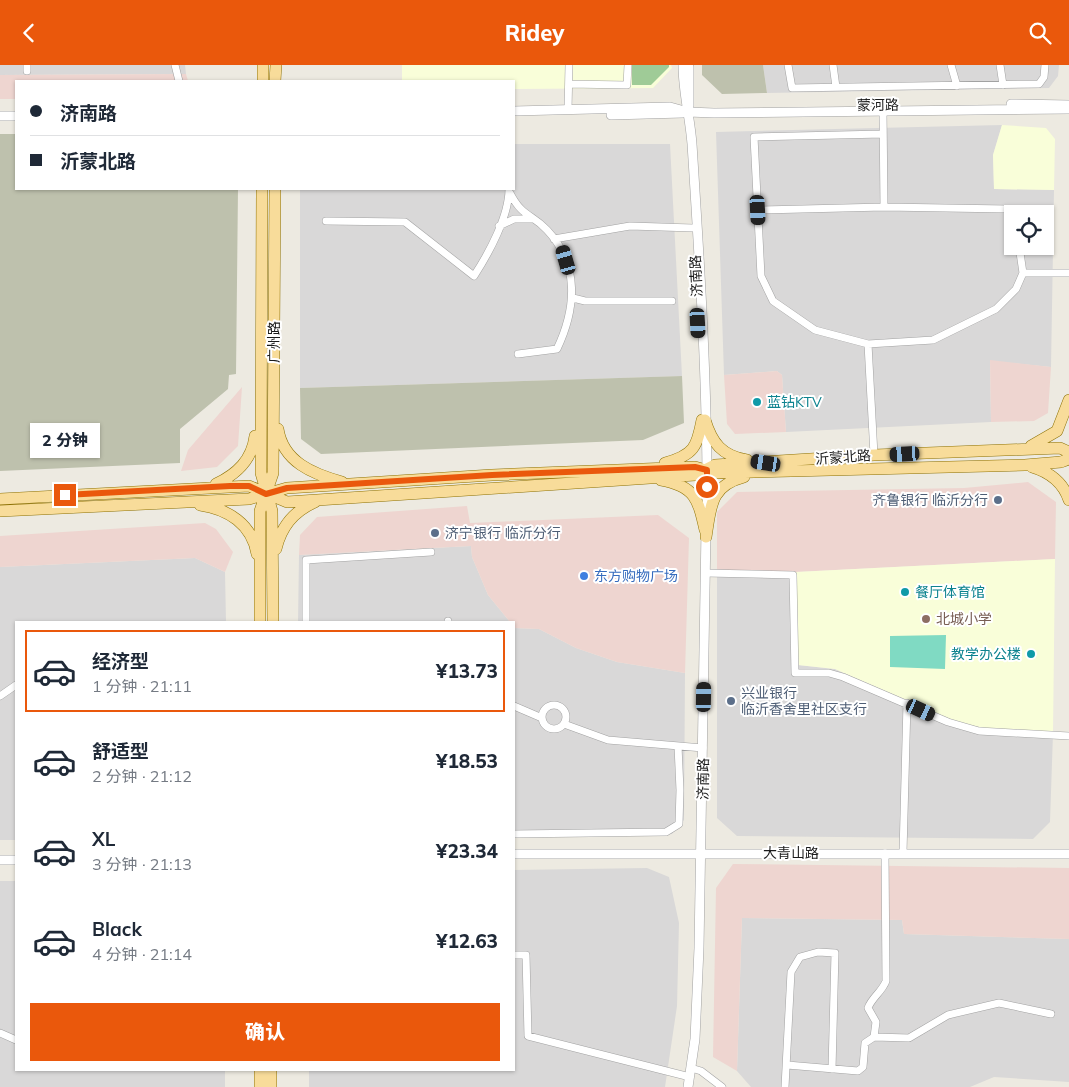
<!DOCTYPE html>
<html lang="zh">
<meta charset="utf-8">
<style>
:root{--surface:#fff;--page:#f2f2f3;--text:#1f2937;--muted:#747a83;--line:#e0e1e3;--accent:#ea580c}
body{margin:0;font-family:Mulish,"Noto Sans SC",sans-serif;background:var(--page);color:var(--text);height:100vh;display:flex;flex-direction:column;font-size:19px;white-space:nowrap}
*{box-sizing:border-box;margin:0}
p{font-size:16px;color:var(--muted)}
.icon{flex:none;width:28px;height:28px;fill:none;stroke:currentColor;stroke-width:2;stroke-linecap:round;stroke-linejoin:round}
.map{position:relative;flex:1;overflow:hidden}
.side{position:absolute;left:15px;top:556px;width:500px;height:450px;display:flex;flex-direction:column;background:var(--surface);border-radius:0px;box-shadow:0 1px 4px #0004}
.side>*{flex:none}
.hud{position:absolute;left:15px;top:15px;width:500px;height:110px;border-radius:0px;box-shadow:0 1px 4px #0004;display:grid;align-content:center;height:110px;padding:0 15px;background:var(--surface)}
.tools{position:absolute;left:1004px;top:140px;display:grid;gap:10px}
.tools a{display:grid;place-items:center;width:50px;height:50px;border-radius:0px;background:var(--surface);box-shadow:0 1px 4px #0004;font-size:25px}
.end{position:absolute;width:22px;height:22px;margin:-11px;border:6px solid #ea580c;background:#fff;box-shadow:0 0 0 2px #fff}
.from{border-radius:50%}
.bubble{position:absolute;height:35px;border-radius:0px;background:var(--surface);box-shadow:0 1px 4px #0004;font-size:16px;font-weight:800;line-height:35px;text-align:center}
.car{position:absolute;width:15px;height:30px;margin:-15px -8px;border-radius:6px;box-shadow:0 0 4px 1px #0007;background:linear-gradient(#222 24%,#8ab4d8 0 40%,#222 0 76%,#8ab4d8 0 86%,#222 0)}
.hud b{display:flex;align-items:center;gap:18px;height:48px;font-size:19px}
.hud b+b{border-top:1px solid var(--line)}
.hud i{width:12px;height:12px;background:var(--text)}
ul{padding:9px 0 0;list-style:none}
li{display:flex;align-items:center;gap:15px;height:82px;margin:0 10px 8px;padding:0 5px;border:2px solid transparent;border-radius:0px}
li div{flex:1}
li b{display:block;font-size:19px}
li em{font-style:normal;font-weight:800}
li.active{border-color:var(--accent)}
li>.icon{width:45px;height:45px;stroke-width:1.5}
.button{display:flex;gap:10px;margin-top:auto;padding:10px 15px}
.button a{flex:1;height:58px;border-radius:0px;background:var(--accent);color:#fff;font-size:20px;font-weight:800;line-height:58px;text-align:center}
header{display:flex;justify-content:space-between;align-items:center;height:65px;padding:0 15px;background:var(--accent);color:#fff;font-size:22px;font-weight:800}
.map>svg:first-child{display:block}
.residential{fill:#d9d8d8;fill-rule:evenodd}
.commercial{fill:#eed5d0}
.education{fill:#f9fed9}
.construction{fill:#bec1ad}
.forest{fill:#9fcb97}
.pitch{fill:#80dac3}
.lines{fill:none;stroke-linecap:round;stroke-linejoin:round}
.minor-casing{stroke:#a2a2a2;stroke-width:8}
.tertiary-casing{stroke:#a2a2a2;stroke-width:10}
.primary-casing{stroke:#8e7205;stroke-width:12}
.minor{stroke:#fff;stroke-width:7}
.tertiary{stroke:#fff;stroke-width:9}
.primary{stroke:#f8dc9a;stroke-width:11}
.route{stroke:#ea580c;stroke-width:6}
.culture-dot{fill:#0f9aa8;stroke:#fff;stroke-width:2}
.service-dot{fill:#5c6f8a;stroke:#fff;stroke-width:2}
.shop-dot{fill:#3f7fe0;stroke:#fff;stroke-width:2}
.education-dot{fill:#8d6e63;stroke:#fff;stroke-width:2}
.labels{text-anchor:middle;stroke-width:4;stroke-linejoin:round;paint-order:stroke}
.street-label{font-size:14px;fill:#1b1b1b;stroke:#fff}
.culture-label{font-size:14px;fill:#0d838f;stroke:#fff;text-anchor:start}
.service-label{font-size:14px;fill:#4e5e75;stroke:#fff;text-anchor:start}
.shop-label{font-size:14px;fill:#366cbe;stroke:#fff;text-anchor:start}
.education-label{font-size:14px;fill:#785e54;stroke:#fff;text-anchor:start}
</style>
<header><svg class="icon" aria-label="back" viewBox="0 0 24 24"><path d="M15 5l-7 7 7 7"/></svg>Ridey<svg class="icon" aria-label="search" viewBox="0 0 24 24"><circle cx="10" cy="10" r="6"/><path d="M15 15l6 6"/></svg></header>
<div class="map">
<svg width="1069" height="1022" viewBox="0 0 1069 1022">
<rect width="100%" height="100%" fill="#edeae1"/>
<path class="residential" d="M 0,0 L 185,0 L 186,9 L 0,10 Z
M 763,0 L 1059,0 L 1058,11 L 1049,23 L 767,28 Z
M 1002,60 L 993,90 L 994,124 L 1054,125 L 1051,302 L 990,296 L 991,357 L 786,367 L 782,310 L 777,306 L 724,310 L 716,67 ZM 1012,149 L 1045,149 L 1045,181 L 1012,181 Z
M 514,79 L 670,79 L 682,311 L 300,323 L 300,124 L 514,124 Z
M 471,481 L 472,492 L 488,530 L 510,557 L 298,558 L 299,490 Z
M 195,493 L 225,507 L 226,557 L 16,558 L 16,775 L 0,775 L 0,502 Z
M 717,505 L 796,507 L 798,600 L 835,604 L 929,646 L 1053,668 L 1050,757 L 1033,774 L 737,771 L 717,753 Z
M 514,563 L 539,564 L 576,583 L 617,597 L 685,608 L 684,755 L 672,769 L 514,772 Z
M 647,803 L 669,812 L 679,858 L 677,941 L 665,1022 L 309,1022 L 309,1005 L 514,1005 L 514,805 Z
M 0,816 L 16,816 L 16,1005 L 225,1005 L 225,1022 L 0,1022 Z
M 742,853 L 902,855 L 904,869 L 1069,874 L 1069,1017 L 994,1012 L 970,1022 L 751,1022 L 737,1006 Z"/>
<path class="commercial" d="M 186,9 L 188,16 L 16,16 L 16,34 L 0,34 L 0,10 Z
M 990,295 L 1051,302 L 1048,348 L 1034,356 L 991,357 Z
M 777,306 L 782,310 L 786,367 L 735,369 L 727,359 L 724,310 Z
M 242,322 L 238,381 L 217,402 L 181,406 L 188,385 Z
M 1028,417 L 1056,437 L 1055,494 L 796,507 L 717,505 L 717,447 L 737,427 L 964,423 Z
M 467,441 L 470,458 L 658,450 L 689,473 L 685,608 L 617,597 L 576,583 L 539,564 L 514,563 L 514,558 L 510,557 L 488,530 L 472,492 L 471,481 L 299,490 L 300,470 L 317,452 Z
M 205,458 L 216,464 L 233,487 L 225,507 L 195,493 L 0,502 L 0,471 Z
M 733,799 L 1069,803 L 1069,874 L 904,869 L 902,855 L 742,853 L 737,1006 L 713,992 L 716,823 Z"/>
<path class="education" d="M 402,0 L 671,0 L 672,3 L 653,23 L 514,24 L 514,16 L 402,16 Z
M 1002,60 L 1046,63 L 1055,74 L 1054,125 L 994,124 L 993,90 Z
M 1055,494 L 1053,668 L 1002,667 L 957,657 L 835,604 L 798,600 L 796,507 Z"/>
<path class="construction" d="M 702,0 L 763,0 L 767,28 L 722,29 L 702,10 Z
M 0,69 L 16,69 L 16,124 L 238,124 L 236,309 L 229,310 L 228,324 L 180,364 L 180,398 L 0,406 Z
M 682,311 L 684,358 L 643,375 L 321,389 L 301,374 L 300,323 Z"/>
<path class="forest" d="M 632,0 L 669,0 L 669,2 L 651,20 L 632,20 Z"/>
<path class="pitch" d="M 946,570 L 945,604 L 890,602 L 890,571 Z"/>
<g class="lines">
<defs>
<path id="minor" d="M 27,0 L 27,6
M 175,0 L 179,16
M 788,0 L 792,23 L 1039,19 L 1044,12 L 1045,0
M 833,0 L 836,22
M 951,0 L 957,21
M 1000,0 L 1003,20
M 569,19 L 627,20 L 628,0
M 568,45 L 569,0
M 883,45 L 884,142
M 883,69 L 754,72 L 761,211 L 773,236 L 815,265 L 868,279 L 933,275 L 996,244 L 1016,224 L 1023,208 L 1019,181
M 510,128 C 523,153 531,148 547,165 C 580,200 576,244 557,284 L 518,289
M 758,145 L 884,142 L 1007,144 L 1014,149
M 326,156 L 405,157 L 474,211 C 489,188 509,151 509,124
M 499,161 L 514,154 L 531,154
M 554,174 L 630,161 L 693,163
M 1023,208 L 1069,208
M 573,233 L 585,236 L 672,236
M 868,279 L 874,390
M 706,508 L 793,510 L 795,608 L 829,608 L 843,612 L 948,657 L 979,666 L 1069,671
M 448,556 L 448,558
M 306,558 L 306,495 L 431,487
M 0,631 L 16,620
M542 652a12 12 0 1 1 24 0a12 12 0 1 1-24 0Z
M 514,641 L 542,653
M 564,659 L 608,675 L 703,683
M 514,769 L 666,767 L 679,759 L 680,725 L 678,681
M 903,788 L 907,638
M 514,890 L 526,890 L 528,971 L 690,1012
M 0,968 L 16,975
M 874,972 L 876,957 L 868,943 C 872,932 882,927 886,916 L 885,788
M 787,1000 L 858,1006 L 863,1002 L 865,978 L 874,972 L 909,973 L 948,950 L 999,938 L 1051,949
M 691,1003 L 701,1006 L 722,1022
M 785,1022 L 791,907 L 800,892 L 818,887 L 835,888 L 832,1004"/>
<path id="tertiary" d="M 683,0 C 683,27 690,52 692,79 C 700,202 708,327 707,450
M 1011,39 L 1069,40
M 689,41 L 689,2
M 514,46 L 670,42 L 688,47 L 714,48 L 1069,44
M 611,50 L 683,48
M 0,51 L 16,51
M 514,789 L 1069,789
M 0,795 L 16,795
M 688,1022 L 695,974 L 699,883 L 706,465"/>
<path id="primary" d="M 263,16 L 263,0
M 275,16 L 276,0
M 262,124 L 261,408 L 272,446 L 273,558
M 705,355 C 712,378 722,391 747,395
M 278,364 C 283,397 313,409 342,417
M 1031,381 L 1057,366 L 1069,335
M 665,398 C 694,390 697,382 702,355
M 1032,402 C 1049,407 1063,417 1069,435
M 661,415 C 695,421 698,434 705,465
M 216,419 C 237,409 252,395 255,371
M 0,434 L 249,421 L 287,437 L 695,410 L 715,400 L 874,390 L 1060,383 L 1069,387
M 200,440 C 228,444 252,459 257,489
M 0,446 L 249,434 L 287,423 L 492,410 L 695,402 L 716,408 L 1025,400 L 1061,397 L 1069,394
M 706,472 C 711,441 710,421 744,412
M 276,484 C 281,462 294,446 315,437
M 260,558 L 260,446 L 273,408 L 275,124
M 260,1022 L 260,1005
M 271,1022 L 271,1005"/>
</defs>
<use href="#minor" class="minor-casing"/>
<use href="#tertiary" class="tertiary-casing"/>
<use href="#primary" class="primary-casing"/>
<use href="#minor" class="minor"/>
<use href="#tertiary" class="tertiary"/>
<use href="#primary" class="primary"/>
</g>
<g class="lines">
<path class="route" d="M 65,430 L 230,421 L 249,421 L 266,429 L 287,423 L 492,410 L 695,402 L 707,405 L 707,422"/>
</g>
<g class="culture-dot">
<circle cx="757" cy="337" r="5"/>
<circle cx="905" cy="527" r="5"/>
<circle cx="1031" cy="589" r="5"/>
</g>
<g class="service-dot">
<circle cx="998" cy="435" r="5"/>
<circle cx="435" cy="468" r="5"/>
<circle cx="731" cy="636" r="5"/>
</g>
<circle class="shop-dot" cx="584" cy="511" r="5"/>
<circle class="education-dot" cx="926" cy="554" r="5"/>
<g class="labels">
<g class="street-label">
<text transform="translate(878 40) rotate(-1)" y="5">蒙河路</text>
<text transform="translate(696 211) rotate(-93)" y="5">济南路</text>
<text transform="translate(274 277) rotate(-90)" y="5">广州路</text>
<text transform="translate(843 392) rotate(-4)" y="5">沂蒙北路</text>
<text transform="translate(703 714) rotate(-89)" y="5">济南路</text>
<text x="791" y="793">大青山路</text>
</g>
<g class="culture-label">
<text x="767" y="342">蓝钻KTV</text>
<text x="915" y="532">餐厅体育馆</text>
<text x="1021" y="594" text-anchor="end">教学办公楼</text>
</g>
<g class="service-label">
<text x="988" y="440" text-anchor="end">齐鲁银行 临沂分行</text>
<text x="445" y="473">济宁银行 临沂分行</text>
<text x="741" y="633">兴业银行<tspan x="741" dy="16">临沂香舍里社区支行</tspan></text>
</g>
<g class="shop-label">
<text x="594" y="516">东方购物广场</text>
</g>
<g class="education-label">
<text x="936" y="559">北城小学</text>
</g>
</g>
</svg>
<div class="tools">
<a><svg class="icon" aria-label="locate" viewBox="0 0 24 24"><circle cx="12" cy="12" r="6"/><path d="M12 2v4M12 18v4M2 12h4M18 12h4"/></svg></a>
</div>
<i class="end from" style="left:707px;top:422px"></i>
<i class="end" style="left:65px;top:430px"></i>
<div class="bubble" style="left:30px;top:358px;width:70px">2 分钟</div>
<i class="car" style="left:758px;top:145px;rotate:177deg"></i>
<i class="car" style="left:566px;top:195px;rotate:344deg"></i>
<i class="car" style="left:698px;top:258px;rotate:177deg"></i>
<i class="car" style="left:905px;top:389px;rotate:267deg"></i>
<i class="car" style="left:766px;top:398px;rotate:279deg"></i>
<i class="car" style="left:704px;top:632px;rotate:1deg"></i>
<i class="car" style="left:921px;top:645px;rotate:115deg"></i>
<div class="hud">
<b><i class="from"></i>济南路</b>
<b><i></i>沂蒙北路</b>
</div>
<section class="side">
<ul>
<li class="active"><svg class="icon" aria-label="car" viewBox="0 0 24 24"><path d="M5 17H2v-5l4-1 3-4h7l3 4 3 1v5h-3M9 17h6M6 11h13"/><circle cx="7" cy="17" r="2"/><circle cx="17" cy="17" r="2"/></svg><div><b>经济型</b><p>1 分钟 · 21:11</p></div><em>¥13.73</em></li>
<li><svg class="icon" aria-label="car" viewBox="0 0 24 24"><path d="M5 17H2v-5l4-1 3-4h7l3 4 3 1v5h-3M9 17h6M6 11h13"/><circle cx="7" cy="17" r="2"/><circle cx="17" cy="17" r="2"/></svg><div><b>舒适型</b><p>2 分钟 · 21:12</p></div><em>¥18.53</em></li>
<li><svg class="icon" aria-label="car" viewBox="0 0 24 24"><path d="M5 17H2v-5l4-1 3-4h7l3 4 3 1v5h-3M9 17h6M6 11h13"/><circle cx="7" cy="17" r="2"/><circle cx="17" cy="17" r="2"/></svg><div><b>XL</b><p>3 分钟 · 21:13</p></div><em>¥23.34</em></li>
<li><svg class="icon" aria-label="car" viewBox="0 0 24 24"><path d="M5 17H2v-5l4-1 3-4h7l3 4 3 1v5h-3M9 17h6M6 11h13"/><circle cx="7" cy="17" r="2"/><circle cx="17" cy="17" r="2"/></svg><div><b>Black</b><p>4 分钟 · 21:14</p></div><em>¥12.63</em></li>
</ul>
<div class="button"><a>确认</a></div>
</section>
</div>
